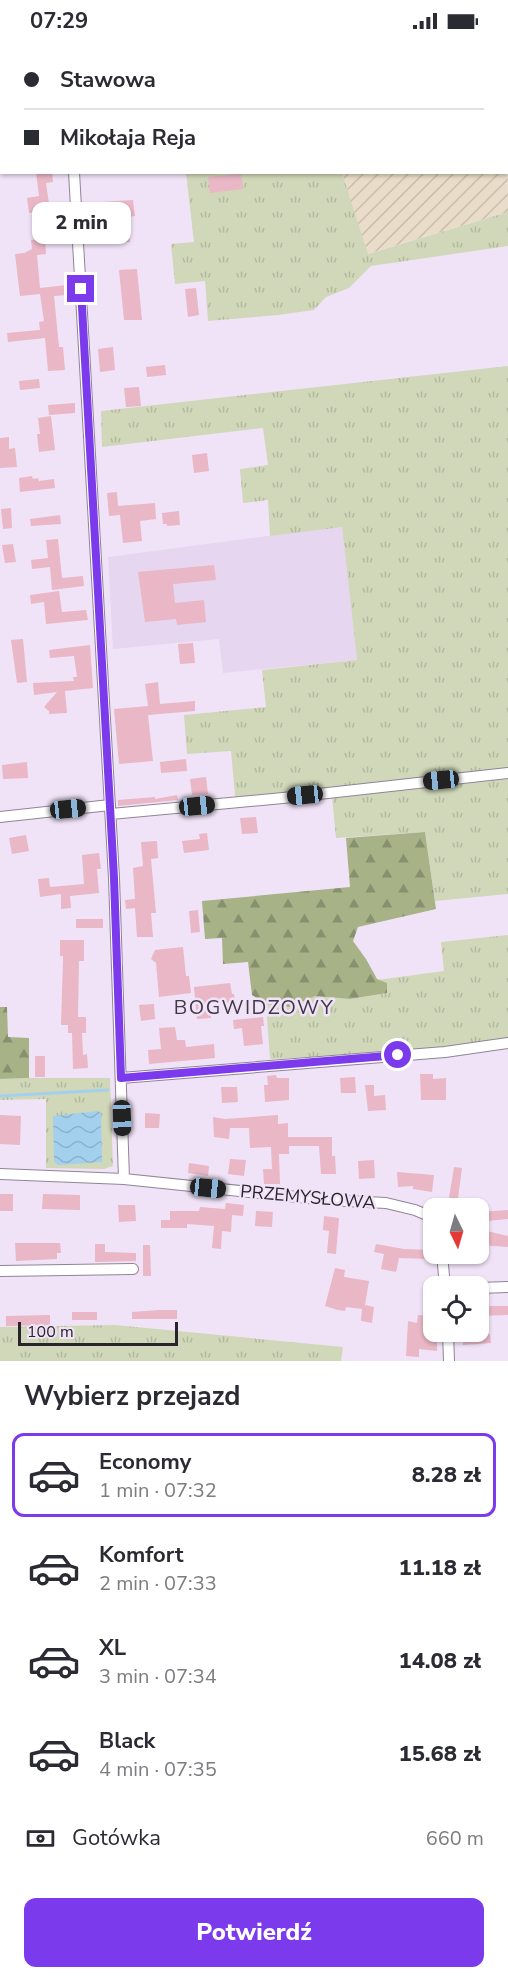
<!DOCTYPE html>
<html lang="pl">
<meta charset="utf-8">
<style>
:root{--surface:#fff;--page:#f7f7f7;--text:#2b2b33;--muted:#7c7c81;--line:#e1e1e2;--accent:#7c3aed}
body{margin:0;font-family:"Nunito Sans",sans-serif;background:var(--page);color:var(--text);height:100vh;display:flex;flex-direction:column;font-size:22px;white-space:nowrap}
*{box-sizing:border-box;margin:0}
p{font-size:20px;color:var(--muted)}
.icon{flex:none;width:33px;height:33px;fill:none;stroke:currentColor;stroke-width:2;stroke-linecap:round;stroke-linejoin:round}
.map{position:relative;height:1319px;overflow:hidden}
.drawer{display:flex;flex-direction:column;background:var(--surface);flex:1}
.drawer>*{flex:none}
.top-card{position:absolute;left:0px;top:0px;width:508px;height:132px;box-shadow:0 2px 4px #0004;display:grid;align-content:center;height:132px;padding:0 24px;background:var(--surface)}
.needle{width:39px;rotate:175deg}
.buttons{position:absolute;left:423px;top:1156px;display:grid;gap:12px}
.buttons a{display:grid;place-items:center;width:66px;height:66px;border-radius:12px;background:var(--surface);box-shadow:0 2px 4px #0004;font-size:30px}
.scale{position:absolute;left:18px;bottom:15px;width:160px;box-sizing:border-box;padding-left:6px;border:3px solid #29242c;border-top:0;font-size:16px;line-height:21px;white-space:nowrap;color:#29242c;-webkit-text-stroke:4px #f0e3f7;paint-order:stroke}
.end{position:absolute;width:27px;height:27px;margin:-14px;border:8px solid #7c3aed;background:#fff;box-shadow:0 0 0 3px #fff}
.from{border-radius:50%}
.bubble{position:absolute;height:42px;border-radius:12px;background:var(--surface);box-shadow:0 2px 4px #0004;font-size:20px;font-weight:800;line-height:42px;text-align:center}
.car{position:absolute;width:18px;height:36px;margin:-18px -9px;border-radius:8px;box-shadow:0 0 4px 2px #0007;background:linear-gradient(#222 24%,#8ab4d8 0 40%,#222 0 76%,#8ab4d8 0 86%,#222 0)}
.top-card b{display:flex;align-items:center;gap:21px;height:57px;font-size:22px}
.top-card b+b{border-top:2px solid var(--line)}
.top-card i{width:15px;height:15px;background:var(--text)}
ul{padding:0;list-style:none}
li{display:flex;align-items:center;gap:18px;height:84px;margin:0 12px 9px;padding:0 12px;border:3px solid transparent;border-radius:12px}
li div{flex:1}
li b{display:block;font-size:22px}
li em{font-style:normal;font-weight:800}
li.current{border-color:var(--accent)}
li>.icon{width:54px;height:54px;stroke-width:1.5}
h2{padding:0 24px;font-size:27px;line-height:72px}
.pay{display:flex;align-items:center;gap:15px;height:66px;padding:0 24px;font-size:22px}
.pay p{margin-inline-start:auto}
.button{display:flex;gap:12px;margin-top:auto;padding:12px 24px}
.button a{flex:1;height:69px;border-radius:12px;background:var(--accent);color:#fff;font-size:24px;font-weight:800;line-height:69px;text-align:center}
.status{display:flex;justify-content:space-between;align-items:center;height:42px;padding:0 30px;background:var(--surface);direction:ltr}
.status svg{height:16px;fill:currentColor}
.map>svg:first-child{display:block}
.built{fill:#e7d6f0}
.industrial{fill:url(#industrial-furrows)}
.grass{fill:url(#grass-tufts)}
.forest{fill:url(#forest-firs)}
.water{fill:url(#water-waves)}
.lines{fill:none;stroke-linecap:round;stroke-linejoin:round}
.stream{stroke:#a3d0ec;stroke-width:3}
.building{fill:#e9b7c5}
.street-casing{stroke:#908496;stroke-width:12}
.street{stroke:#fff;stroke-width:10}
.route{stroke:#7c3aed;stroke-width:8}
.labels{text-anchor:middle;stroke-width:5;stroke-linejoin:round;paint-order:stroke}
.street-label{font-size:18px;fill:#29242c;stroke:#f0e3f7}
.neighbourhood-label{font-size:20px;letter-spacing:1.5px;fill:#413747;stroke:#f0e3f7}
</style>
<div class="status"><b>07:29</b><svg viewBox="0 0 49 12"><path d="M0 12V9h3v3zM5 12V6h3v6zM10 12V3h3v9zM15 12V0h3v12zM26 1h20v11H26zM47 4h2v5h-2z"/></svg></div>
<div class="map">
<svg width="508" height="1319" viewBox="0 0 508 1319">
<defs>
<pattern id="industrial-furrows" width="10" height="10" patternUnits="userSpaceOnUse" patternTransform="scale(1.5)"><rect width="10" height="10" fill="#e9ddc9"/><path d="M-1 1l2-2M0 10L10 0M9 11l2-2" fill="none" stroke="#c8bead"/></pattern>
<pattern id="grass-tufts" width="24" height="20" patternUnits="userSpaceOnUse" patternTransform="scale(1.5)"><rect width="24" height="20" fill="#d0d8b9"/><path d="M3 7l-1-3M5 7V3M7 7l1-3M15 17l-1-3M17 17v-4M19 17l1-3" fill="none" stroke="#b3b99f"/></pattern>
<pattern id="forest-firs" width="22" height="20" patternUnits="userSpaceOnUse" patternTransform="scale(1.5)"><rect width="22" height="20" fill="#a7b287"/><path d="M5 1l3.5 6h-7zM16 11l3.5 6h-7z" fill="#88916f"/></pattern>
<pattern id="water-waves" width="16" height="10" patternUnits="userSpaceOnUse" patternTransform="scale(1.5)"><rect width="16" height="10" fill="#a3d0ec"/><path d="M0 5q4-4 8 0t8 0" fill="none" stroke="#8cb2cb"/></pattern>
</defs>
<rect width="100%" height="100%" fill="#f0e3f7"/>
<path class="built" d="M 342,484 L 357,618 L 223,631 L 219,597 L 113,607 L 108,515 Z"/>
<path class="industrial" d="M 507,50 L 508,170 L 367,212 L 342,131 L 507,130 Z"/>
<path class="grass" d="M 186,131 L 342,131 L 368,212 L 508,170 L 508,204 L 371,224 L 349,246 L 326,255 L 314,268 L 278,273 L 208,279 L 205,239 L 175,242 L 171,202 L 194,200 Z
M 508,324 L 508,852 L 435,859 L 425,790 L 336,796 L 332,754 L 236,764 L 231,709 L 187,712 L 184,673 L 266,665 L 262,628 L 357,618 L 342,485 L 270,494 L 268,458 L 243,461 L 240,427 L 268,423 L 263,386 L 102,405 L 101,369 Z
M 508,893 L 508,998 L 454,1008 L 270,1017 L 266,962 L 290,965 L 315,954 L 350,957 L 387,951 L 386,941 L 377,938 L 444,929 L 441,900 Z
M 29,1036 L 110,1036 L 113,1124 L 104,1127 L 46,1126 L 46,1057 L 0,1058 L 0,1037 Z
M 115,1283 L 343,1305 L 341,1319 L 0,1319 L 0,1285 Z"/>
<path class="forest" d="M 425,790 L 436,867 L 358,885 L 353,899 L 366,917 L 377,937 L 387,941 L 387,951 L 350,957 L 315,954 L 290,965 L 266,962 L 252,953 L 248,920 L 223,922 L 222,896 L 205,897 L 202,859 L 350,845 L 346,796 Z
M 0,965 L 7,965 L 8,995 L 29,996 L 29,1036 L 0,1037 Z"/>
<path class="water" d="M 98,1069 L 101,1071 L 102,1120 L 58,1123 L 54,1119 L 53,1074 Z"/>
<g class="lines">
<path class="stream" d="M 0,1054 L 108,1048"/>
</g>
<path class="building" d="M 36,130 L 52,130 L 53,140 L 46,141 L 50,169 L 29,171 L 27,156 L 39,154 Z
M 241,132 L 243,147 L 210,151 L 208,135 Z
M 133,158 L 135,174 L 128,175 L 130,200 L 116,201 L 114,177 L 112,177 L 111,168 L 88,171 L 88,161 Z
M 45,197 L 46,212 L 37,213 L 40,246 L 66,243 L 67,253 L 54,254 L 59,305 L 63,305 L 65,328 L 48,329 L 45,296 L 8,300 L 7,291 L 40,288 L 39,280 L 44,279 L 40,252 L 20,254 L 15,212 L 24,211 L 32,207 L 31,198 Z
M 137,227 L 142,278 L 124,278 L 119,228 Z
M 196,246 L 199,273 L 188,275 L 185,247 Z
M 113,305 L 115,328 L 100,330 L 98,307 Z
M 165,323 L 166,333 L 147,335 L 146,325 Z
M 39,337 L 40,346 L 20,348 L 19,339 Z
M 139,345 L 141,364 L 126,365 L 124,346 Z
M 75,361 L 75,371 L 49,373 L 48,363 Z
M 51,374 L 55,408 L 39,410 L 37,392 L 40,392 L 38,376 Z
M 9,395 L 9,407 L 15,406 L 17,425 L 0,426 L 0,396 Z
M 207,411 L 209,429 L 194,431 L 192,413 Z
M 32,434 L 33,437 L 38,436 L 39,439 L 54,437 L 55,446 L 20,450 L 19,436 Z
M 117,450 L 118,464 L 155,461 L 156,477 L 140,479 L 142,499 L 123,501 L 120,473 L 109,474 L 107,451 Z
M 11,466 L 12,486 L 3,487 L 1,467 Z
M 179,469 L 180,483 L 167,484 L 167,482 L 163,482 L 162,471 Z
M 60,473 L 61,482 L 31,484 L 30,477 Z
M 58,497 L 62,536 L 83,534 L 84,544 L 52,548 L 50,525 L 32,527 L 31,518 L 48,516 L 46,498 Z
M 13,502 L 16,520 L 5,521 L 2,503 Z
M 214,523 L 216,538 L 173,542 L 175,561 L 204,558 L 206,580 L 177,583 L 176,577 L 145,580 L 138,530 Z
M 59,549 L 62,570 L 86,568 L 88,578 L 46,582 L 44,560 L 31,562 L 30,553 Z
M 23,597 L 27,640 L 17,641 L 11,598 Z
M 193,601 L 195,621 L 180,622 L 178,602 Z
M 90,603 L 93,646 L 65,649 L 67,671 L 49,672 L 49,669 L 44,665 L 57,650 L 34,653 L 33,641 L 74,639 L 73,635 L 77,635 L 74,614 L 50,616 L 49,608 Z
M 158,640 L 160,662 L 195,659 L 195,669 L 148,673 L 153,719 L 119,722 L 114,667 L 148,664 L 145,642 Z
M 186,717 L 187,729 L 161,731 L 160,720 Z
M 27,720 L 28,736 L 3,737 L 2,723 Z
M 206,735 L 208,752 L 192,753 L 190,737 Z
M 177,753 L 178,758 L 118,764 L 118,758 L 155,755 L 155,757 Z
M 256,775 L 258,791 L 242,792 L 240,776 Z
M 207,791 L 209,808 L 184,811 L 182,799 L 200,797 L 199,792 Z
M 26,793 L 29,809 L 12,812 L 9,796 Z
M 157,799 L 158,816 L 151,817 L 156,871 L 151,871 L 153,895 L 137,895 L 135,866 L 126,867 L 125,858 L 135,857 L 133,826 L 143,824 L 141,800 Z
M 99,811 L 101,827 L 97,827 L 99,851 L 70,854 L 71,866 L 61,867 L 61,852 L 40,855 L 38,837 L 49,836 L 50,845 L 84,842 L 82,813 Z
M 198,868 L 200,890 L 191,891 L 189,869 Z
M 76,877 L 103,877 L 103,886 L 76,886 Z
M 60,898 L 84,898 L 84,919 L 79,919 L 78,975 L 86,975 L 86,991 L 82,991 L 83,1013 L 87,1012 L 88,1026 L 73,1027 L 72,991 L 68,991 L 68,983 L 61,983 L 63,918 L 63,914 L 60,914 Z
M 183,905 L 186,934 L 189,934 L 191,951 L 159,955 L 156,921 L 151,917 L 155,908 Z
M 230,941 L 232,952 L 234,952 L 235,960 L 210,963 L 211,976 L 197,977 L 194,945 Z
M 154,962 L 155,977 L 141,979 L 139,963 Z
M 263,975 L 264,984 L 261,984 L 263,1002 L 244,1004 L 242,986 L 234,987 L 233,978 Z
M 175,985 L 177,998 L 185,998 L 186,1005 L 214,1002 L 215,1016 L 149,1022 L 148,1008 L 161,1007 L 159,986 Z
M 35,1014 L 45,1014 L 45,1035 L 35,1035 Z
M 420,1032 L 433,1032 L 433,1037 L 446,1036 L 446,1058 L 421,1058 Z
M 276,1033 L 277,1036 L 289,1036 L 289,1058 L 265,1060 L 264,1043 L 268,1043 L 267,1034 Z
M 355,1035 L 356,1051 L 341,1051 L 340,1036 Z
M 365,1043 L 374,1043 L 374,1054 L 385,1053 L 386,1068 L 368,1069 Z
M 221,1045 L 237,1045 L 238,1060 L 222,1061 Z
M 145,1071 L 160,1072 L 159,1086 L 145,1086 Z
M 0,1073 L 21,1074 L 20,1103 L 0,1102 Z
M 278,1073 L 278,1082 L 288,1081 L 288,1095 L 332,1095 L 332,1114 L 335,1114 L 336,1132 L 321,1132 L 319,1104 L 289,1104 L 289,1112 L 279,1112 L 280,1142 L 264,1142 L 263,1127 L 272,1127 L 271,1105 L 250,1106 L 249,1086 L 230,1086 L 229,1097 L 214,1095 L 213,1075 L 225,1077 Z
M 230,1117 L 246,1118 L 244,1134 L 228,1132 Z
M 374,1118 L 375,1136 L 359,1137 L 358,1119 Z
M 189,1121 L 209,1124 L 208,1134 L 188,1131 Z
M 454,1125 L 462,1126 L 457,1164 L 448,1162 Z
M 397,1130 L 434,1133 L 432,1150 L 413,1147 L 413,1144 L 398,1145 Z
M 0,1152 L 13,1152 L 13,1169 L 0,1169 Z
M 43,1152 L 80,1153 L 80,1168 L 42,1167 Z
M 226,1161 L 244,1163 L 243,1174 L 232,1173 L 231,1190 L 222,1189 L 221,1207 L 212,1206 L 214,1184 L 187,1182 L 187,1186 L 161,1186 L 161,1178 L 170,1178 L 170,1169 L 199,1169 L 200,1165 L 225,1167 Z
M 118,1163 L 135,1163 L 136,1179 L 119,1180 Z
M 508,1168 L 508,1177 L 478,1180 L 478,1170 Z
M 256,1169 L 273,1170 L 272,1185 L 255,1184 Z
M 324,1174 L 339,1176 L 336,1212 L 327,1211 L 329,1189 L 323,1188 Z
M 478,1187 L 508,1194 L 508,1205 L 479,1203 Z
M 15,1201 L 60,1201 L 61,1211 L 57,1211 L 57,1217 L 16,1219 Z
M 95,1202 L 105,1202 L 105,1210 L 136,1211 L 136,1219 L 95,1220 Z
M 376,1202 L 404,1207 L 430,1208 L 429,1217 L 399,1216 L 396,1230 L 381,1227 L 384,1212 L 374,1210 Z
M 143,1203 L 150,1203 L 151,1234 L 143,1234 Z
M 335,1226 L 345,1228 L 344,1235 L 369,1239 L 365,1263 L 374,1265 L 372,1281 L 361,1279 L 362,1267 L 346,1265 L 345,1269 L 338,1268 L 325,1264 Z
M 478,1264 L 508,1264 L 508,1273 L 478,1274 Z
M 159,1268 L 177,1268 L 177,1277 L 132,1277 L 132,1270 Z
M 72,1270 L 97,1270 L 97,1278 L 72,1278 Z
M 50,1273 L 50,1283 L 6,1284 L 6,1274 Z
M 418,1273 L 434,1274 L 433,1299 L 437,1299 L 437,1309 L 419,1307 L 419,1315 L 406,1314 L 408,1279 L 417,1281 Z
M 490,1292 L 491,1301 L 463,1303 L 463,1294 Z"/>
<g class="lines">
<defs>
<path id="street" d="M 66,0 L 66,2
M 74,130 L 114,836 L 124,1137
M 111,772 L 283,756 L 508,731
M 0,775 L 110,763
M 121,1036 L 445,1010 L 508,1001
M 0,1132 L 124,1137 L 327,1158 L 386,1161 L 415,1168 L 429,1174 L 434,1179
M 442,1212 L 445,1245
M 0,1229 L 133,1227
M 478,1246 L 508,1245
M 448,1290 L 449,1319"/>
</defs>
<use href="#street" class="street-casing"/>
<use href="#street" class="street"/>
</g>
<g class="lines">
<path class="route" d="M 81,247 L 114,836 L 121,1036 L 398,1013"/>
</g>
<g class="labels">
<g class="street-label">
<text transform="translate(308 1155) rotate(5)" y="6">PRZEMYSŁOWA</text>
</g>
<g class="neighbourhood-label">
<text x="254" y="972">BOGWIDZOWY</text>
</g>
</g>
</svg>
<div class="buttons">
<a><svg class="needle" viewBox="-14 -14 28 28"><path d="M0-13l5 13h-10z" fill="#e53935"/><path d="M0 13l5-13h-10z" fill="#7c7c81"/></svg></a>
<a><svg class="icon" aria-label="locate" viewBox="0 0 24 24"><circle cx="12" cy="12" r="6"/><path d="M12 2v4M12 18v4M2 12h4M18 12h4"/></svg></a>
</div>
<div class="scale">100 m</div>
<i class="end from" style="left:398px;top:1013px"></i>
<i class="end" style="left:81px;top:247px"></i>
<div class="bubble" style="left:32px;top:160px;width:99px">2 min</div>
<i class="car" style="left:441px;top:738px;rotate:264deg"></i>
<i class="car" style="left:305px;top:753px;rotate:264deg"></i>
<i class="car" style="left:197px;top:764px;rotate:84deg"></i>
<i class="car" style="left:68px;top:767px;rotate:84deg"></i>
<i class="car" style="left:122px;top:1076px;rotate:178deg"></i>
<i class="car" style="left:208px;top:1146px;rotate:96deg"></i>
<div class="top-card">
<b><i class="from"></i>Stawowa</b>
<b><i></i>Mikołaja Reja</b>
</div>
</div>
<section class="drawer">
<h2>Wybierz przejazd</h2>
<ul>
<li class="current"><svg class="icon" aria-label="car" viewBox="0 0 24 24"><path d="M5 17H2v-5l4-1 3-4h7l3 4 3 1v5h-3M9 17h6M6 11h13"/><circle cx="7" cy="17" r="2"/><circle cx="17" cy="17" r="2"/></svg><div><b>Economy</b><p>1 min · 07:32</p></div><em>8.28 zł</em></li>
<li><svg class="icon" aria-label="car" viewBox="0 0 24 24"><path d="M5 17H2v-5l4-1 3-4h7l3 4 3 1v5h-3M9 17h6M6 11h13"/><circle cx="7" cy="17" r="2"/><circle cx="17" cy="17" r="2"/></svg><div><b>Komfort</b><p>2 min · 07:33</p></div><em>11.18 zł</em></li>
<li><svg class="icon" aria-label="car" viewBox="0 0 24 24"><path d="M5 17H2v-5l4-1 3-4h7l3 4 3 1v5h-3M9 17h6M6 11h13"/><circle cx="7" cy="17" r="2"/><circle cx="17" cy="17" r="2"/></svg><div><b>XL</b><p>3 min · 07:34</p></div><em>14.08 zł</em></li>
<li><svg class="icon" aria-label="car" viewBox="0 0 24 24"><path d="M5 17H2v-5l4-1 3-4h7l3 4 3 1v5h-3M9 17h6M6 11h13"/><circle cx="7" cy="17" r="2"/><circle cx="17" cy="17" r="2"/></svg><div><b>Black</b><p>4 min · 07:35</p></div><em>15.68 zł</em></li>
</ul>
<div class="pay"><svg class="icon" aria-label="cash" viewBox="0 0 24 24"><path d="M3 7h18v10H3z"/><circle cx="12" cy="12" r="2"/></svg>Gotówka<p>660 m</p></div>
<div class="button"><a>Potwierdź</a></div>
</section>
